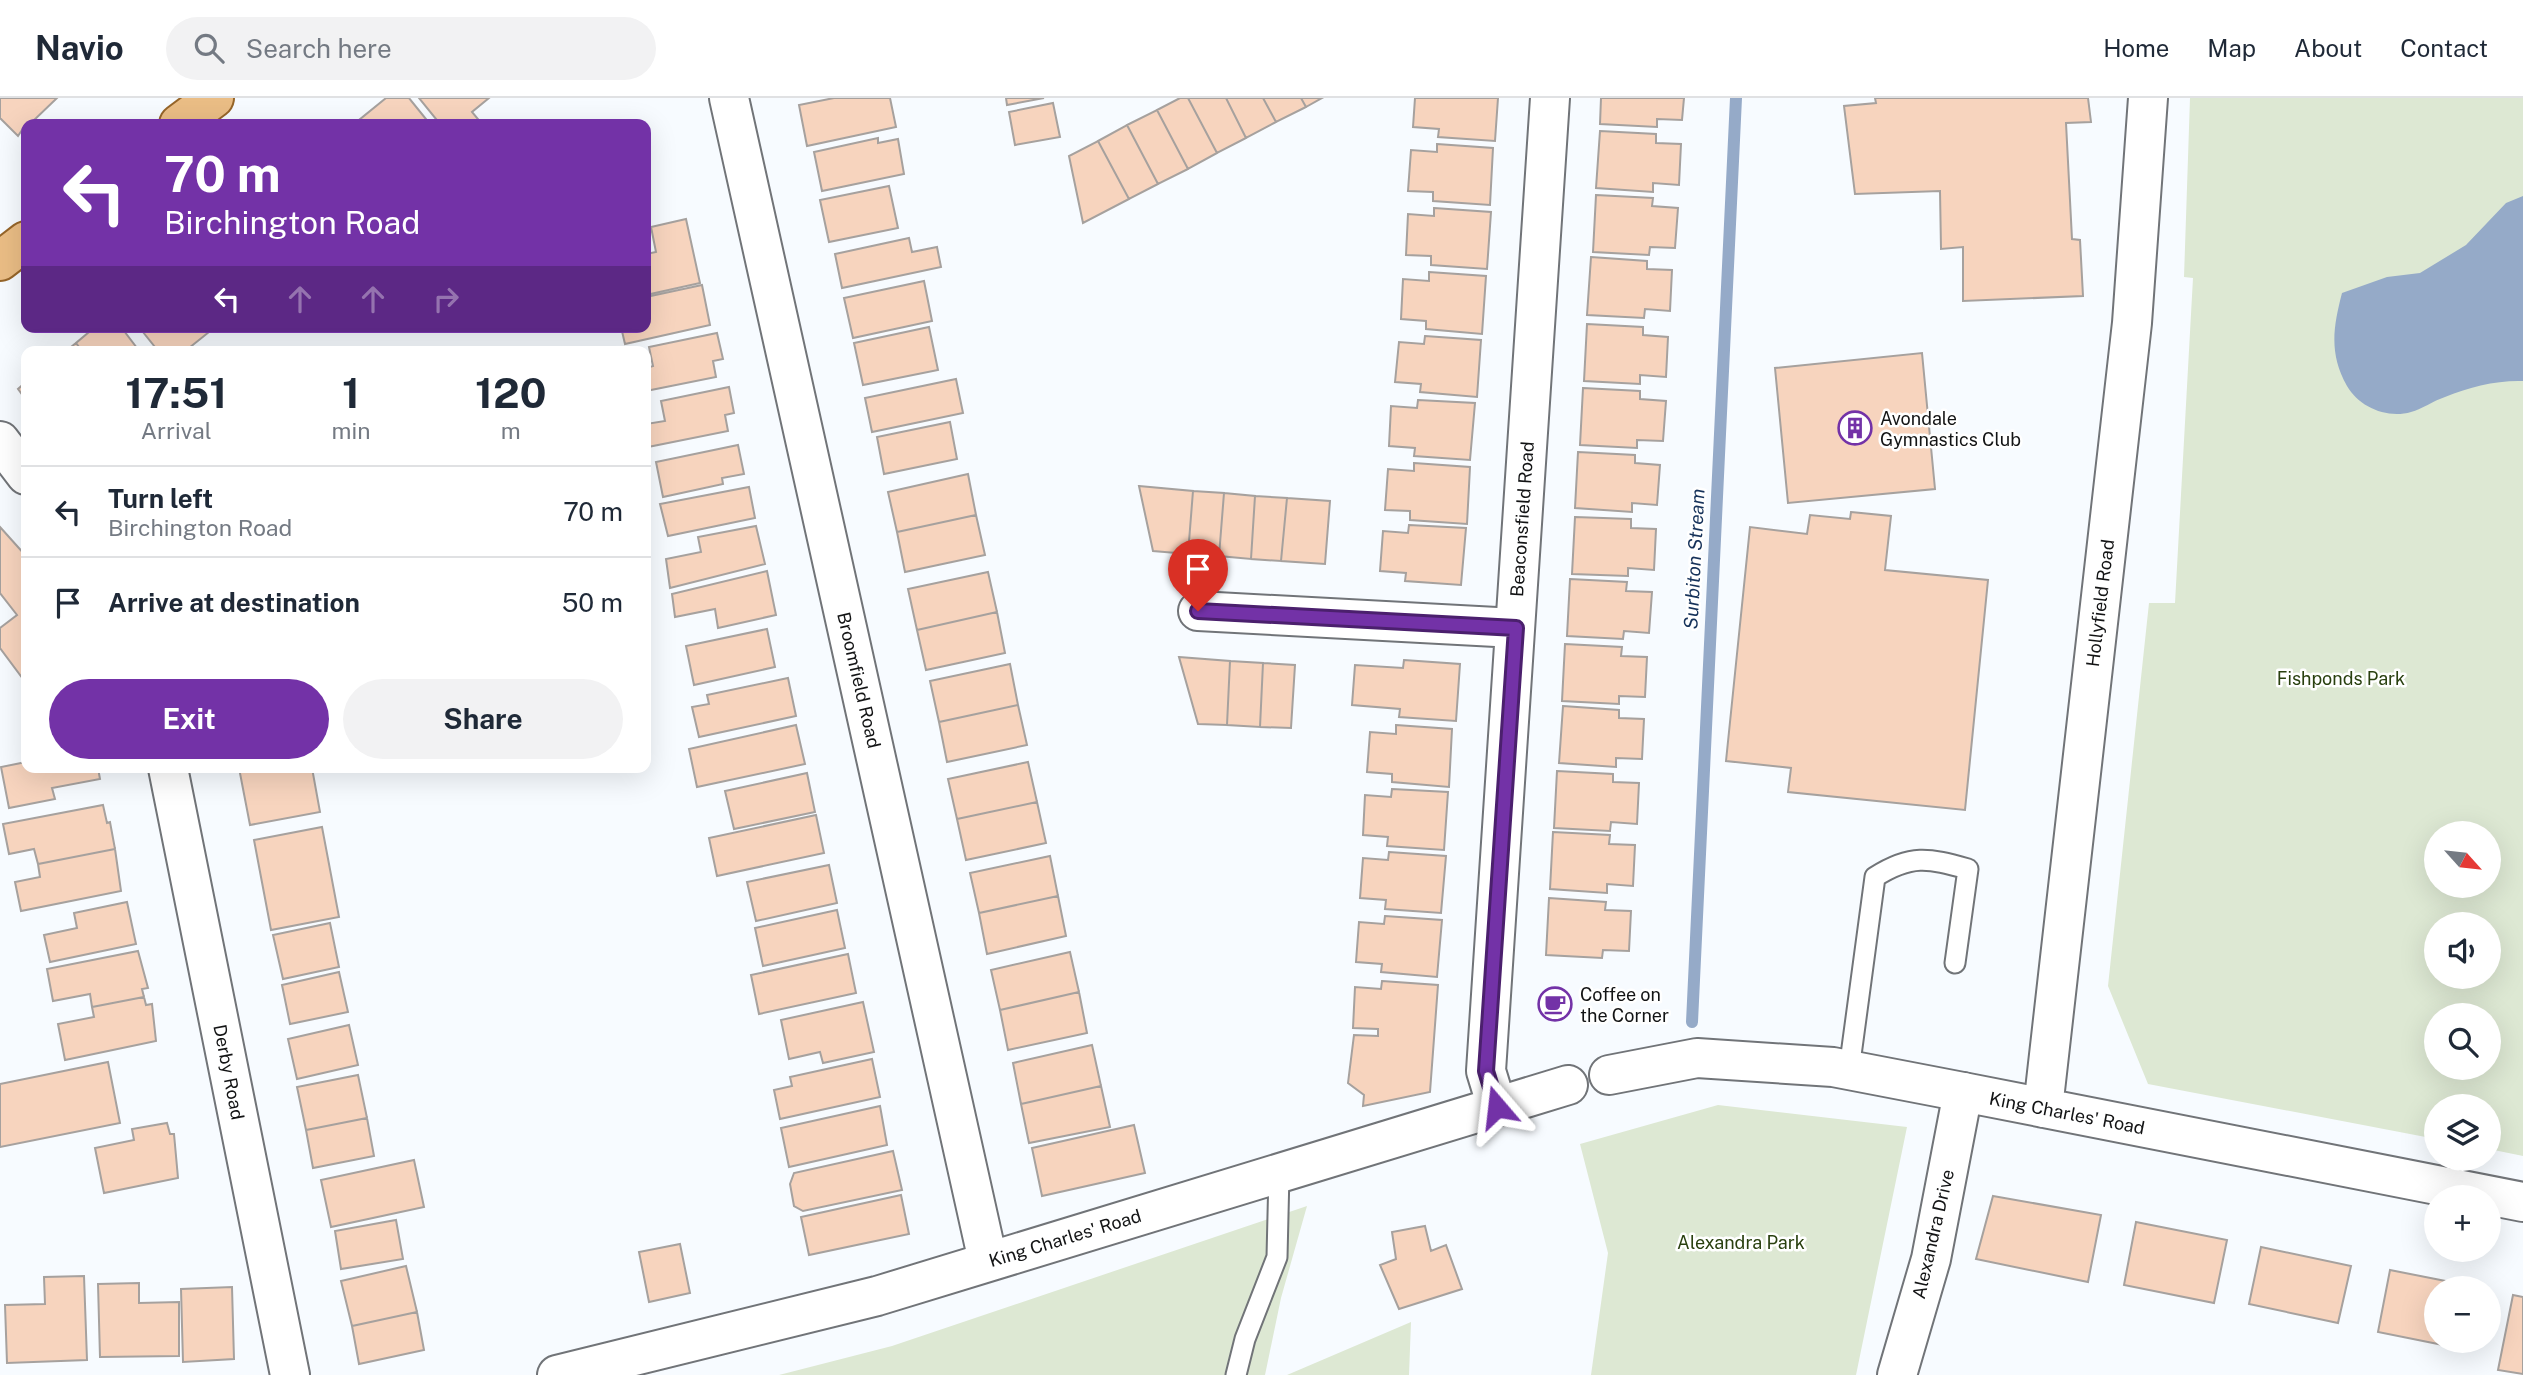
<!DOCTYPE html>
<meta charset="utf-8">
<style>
body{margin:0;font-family:"Public Sans",sans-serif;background:#f2f2f3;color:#1f2937;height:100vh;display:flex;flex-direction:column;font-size:26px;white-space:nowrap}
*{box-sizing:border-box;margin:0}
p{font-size:23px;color:#747a83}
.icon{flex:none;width:38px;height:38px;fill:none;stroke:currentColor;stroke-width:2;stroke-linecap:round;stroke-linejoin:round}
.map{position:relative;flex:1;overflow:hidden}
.drawer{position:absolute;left:21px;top:248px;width:630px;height:427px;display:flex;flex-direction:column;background:#fff;border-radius:14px;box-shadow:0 7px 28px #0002}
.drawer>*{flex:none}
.guide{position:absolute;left:21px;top:21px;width:630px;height:214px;border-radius:14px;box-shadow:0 7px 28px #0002;background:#7332a7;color:#fff;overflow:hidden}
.needle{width:46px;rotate:117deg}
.tools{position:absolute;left:2424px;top:723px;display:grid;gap:14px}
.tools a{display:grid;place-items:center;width:77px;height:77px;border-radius:50%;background:#fff;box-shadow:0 7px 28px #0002;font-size:35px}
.pin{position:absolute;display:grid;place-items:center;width:60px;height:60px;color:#fff;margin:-72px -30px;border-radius:50% 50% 50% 0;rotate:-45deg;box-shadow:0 0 7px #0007}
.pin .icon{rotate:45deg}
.me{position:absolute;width:77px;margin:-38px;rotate:343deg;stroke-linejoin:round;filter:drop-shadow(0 0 5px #0008)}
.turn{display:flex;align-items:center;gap:24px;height:147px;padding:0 28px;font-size:32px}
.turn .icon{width:91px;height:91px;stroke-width:2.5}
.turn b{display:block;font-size:49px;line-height:60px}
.lanes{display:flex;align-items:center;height:66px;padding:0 28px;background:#0003;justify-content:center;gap:35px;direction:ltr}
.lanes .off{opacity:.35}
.eta{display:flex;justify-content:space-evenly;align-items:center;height:119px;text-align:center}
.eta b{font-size:42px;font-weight:700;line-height:49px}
.button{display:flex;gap:14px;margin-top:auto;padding:14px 28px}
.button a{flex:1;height:80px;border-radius:42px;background:#7332a7;color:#fff;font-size:28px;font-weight:700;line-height:80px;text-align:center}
.button a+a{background:#f2f2f3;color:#1f2937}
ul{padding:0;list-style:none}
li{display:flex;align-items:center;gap:21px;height:91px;padding:0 28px;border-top:2px solid #e0e1e3}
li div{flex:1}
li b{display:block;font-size:26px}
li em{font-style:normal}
header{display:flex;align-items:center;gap:42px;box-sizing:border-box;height:98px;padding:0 35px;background:#fff;border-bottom:2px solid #e0e1e3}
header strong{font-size:33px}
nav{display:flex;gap:38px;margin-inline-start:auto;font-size:24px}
.search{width:490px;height:63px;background:#f2f2f3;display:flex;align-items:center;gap:18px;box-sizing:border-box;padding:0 24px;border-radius:38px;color:#747a83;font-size:26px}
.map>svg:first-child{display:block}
.green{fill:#dde8d3;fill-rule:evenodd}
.water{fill:#95aac8}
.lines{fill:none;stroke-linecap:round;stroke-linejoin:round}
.stream{stroke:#95aac8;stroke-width:12}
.building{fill:#f7d4be;stroke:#a6a19e;stroke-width:2}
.service-casing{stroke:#717478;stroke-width:23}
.minor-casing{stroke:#717478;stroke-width:42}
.tertiary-casing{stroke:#717478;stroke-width:42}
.primary-casing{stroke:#966529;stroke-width:42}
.service{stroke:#fff;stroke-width:19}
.minor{stroke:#fff;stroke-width:38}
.tertiary{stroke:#fff;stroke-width:38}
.primary{stroke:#eabd85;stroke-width:38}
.route-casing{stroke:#4b206d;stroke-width:18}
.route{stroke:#7332a7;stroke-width:12}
.labels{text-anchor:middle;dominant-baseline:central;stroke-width:5;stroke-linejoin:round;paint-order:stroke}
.poi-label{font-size:18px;fill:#131415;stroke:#fff;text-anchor:start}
.street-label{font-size:18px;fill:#131415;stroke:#fff}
.park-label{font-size:18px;fill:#29400f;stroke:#fff}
.water-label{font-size:19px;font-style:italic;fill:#16325a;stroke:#fff}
</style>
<header>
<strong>Navio</strong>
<div class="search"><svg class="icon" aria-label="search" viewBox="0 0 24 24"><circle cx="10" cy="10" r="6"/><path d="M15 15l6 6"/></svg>Search here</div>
<nav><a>Home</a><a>Map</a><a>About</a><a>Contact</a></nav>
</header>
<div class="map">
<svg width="2523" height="1277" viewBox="0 0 2523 1277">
<rect width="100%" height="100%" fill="#f7fbff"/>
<path class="green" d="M2190,0h333v1058l-34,-7 -1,-43h-52v33l-288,-55 -40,-98 41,-383h26l18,-325 -9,-1zM2436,735h52v53h-52zM2436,826h52v52h-52zM2436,917h52v53h-52z
M1718,1007l189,22 -51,248h-265l17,-122 -28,-109z
M1307,1108l-26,92 -16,77h-486l113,-29z
M1411,1224l-2,53h-122z"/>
<path class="water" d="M2523,98v185c-25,-1 -55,6 -78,16 -12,4 -23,12 -34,15 -24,7 -52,-5 -64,-26 -18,-32 -14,-58 -5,-93l45,-16 33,-4 46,-28 40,-42z"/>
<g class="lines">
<path class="stream" d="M1692,924l44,-924"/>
</g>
<path class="building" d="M0,0h57l-27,26h-4l-8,12 -18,-18z
M386,0h23l21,26h-68l-3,-4z
M419,0h70l-17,14 10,12h-42z
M834,0h56l6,29 -89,19 -8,-41z
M1006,0h38l-37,7z
M1180,0h8l29,55 -29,16 -31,-59z
M1188,0h38l20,40 -29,15z
M1226,0h37l13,24 -30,16z
M1263,0h38l5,9 -30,15z
M1301,0h21l-16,9z
M1415,0h83l-3,43 -57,-4 1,-8 -26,-2z
M1601,0h83l-2,22 -25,-1v8l-57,-3z
M1875,0h213l3,24 -25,1 6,116 8,1 3,56 -120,5v-54l-22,2 -1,-58 -85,3 -11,-88 32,-3z
M1053,5l7,34 -45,8 -6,-33z
M1157,12l31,59 -30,15 -31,-59z
M1127,27l31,59 -29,15 -31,-58z
M1600,33l56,3v9l25,1 -2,41 -26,-2v9l-57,-4z
M878,40v5l20,-4 6,35 -82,17 -8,-39z
M1098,43l31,58 -46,24 -14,-67z
M1437,46l56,4 -3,57 -57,-4v-9l-25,-1 3,-41 26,2z
M889,88l9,42 -69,14 -9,-42z
M1596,97l57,3 -1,8 26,2 -3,40 -25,-1 -1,8 -56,-3z
M1434,110l57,4 -4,57 -56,-4v-9l-25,-1 2,-41 26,2z
M686,121l14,64 -54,12v-41l10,-2 -5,-25z
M909,140l3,14 25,-5 4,20 -99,21 -7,-34z
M1591,159l56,4v8l25,1 -2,41 -25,-2 -1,9 -57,-3z
M1429,174l57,4 -4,58 -56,-5v-8l-25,-2 2,-40 26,2z
M924,183l8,40 -79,17 -9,-40z
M702,187l8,40 -85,19 -4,-17h25v-30z
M1587,226l56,3v8l25,2 -2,40 -26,-2v9l-56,-3z
M95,229h26l19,25h-57l-7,-9z
M139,229h74l1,1 -30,24h-25z
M929,229l9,43 -75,15 -9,-42z
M717,235l6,26 -10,2 3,16 -70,14v-23l7,-2 -4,-19z
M1425,238l56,4 -4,57 -57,-5 1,-8 -26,-2 4,-40 25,2z
M76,245l7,9h-18z
M1922,255l13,136 -147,14 -13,-135z
M956,281l7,34 -91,19 -7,-34z
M26,284v18l-8,-11z
M729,289l5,26 -9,2 3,16 -80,16 -2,-23 19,-3 -4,-20z
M1583,290l57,3v8l26,2 -3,40 -26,-1v8l-57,-3z
M1418,302l57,3 -5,57 -56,-4 1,-8 -26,-2 2,-40 26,2z
M950,324l7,37 -73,15 -7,-37z
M738,347l6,29 -22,4 1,6 -60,13 -7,-35z
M1578,354l57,3v8l25,2 -3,40 -25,-2v9l-57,-4z
M1414,365l56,4 -3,57 -57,-4v-9l-25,-1 3,-41 26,2z
M968,376l8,41 -79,17 -9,-40z
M1139,388l54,5 -5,63 -35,-3z
M749,389l6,31 -87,18 -8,-32z
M1193,393l31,2 -5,63 -31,-2z
M1224,395l31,3 -4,63 -32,-3z
M1255,398l32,2 -6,63 -30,-2z
M1287,400l43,3 -5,63 -44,-3z
M1851,414l40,4 -6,54 103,10 -23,230 -177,-18 3,-24 -65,-7 24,-234 57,7 3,-19 40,4z
M976,417l9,40 -80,17 -8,-40z
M1575,419l56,2v9l25,1 -2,41 -26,-2v8l-56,-2z
M1409,427l57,3 -5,57 -56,-4 1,-8 -26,-2 3,-40 25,2z
M756,428l9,38 -95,24 -4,-29 35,-7 -3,-15z
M0,429l26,29v127l-26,-35v-20l17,-13 -17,-22z
M767,473l9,44 -58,13 -3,-19 -40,8 -3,-23z
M988,474l9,40 -80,18 -9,-41z
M1570,481l57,3 -1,9 26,1 -3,41 -25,-2 -1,8 -56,-3z
M997,514l8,41 -79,17 -9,-40z
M767,531l8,38 -81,18 -8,-39z
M1565,546l57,3 -1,9 26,1 -2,40 -26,-1v8l-57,-3z
M1179,559l51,4 -3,64 -29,-1z
M1404,562l56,4 -4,57 -57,-4 1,-8 -48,-4 3,-40 48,3z
M1230,563l33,2 -3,64 -33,-2z
M1263,565l32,2 -4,63 -31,-1z
M1010,566l8,41 -79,17 -9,-41z
M788,580l8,38 -97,21 -7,-30 17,-3 -2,-9z
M1018,607l9,40 -80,17 -8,-40z
M1563,608l56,4v8l25,1 -2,40 -26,-1v9l-57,-4z
M796,627l9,39 -108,23 -8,-38z
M1396,627l56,4 -3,58 -57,-5v-8l-25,-2 3,-40 26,2z
M26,664v6h72l2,11 -48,9 3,11 -46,9 -8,-41z
M1028,664l9,40 -80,17 -9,-40z
M239,670h73l8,44 -70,13z
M1557,673l56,3v8l26,1 -2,41 -26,-2 -1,9 -56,-3z
M807,675l8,39 -81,17 -9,-38z
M1392,691l56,3 -4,58 -57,-4 1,-9 -25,-2 2,-40 26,2z
M1037,704l9,41 -80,17 -9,-41z
M103,707l4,18 3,-1 5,27 -77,15 -4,-15 -25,5 -6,-30z
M816,717l8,38 -107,23 -8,-38z
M322,729l17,90 -68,13 -17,-90z
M1553,734l57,3 -1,9 26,1 -2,41 -26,-2v9l-57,-4z
M115,751l6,42 -100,20 -6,-29 25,-5 -2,-13z
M1389,754l57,4 -5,57 -56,-4 1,-9 -26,-2 3,-40 25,2z
M1050,758l8,40 -79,17 -9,-40z
M829,767l8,38 -81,18 -9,-39z
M1058,798l8,40 -79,18 -8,-41z
M1549,800l57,4 -1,8 26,1 -2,40 -26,-1 -1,8 -56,-3z
M127,804l9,42 -86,18 -6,-27 33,-7 -3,-15z
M837,812l8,38 -82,18 -8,-38z
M1385,818l57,4 -5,57 -56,-5 1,-8 -26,-2 3,-40 25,2z
M330,825l9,44 -56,12 -10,-44z
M138,853l10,37 -6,1 2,8 -52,10 -2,-13 -37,7 -6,-32z
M1070,854l9,40 -79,18 -9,-40z
M848,856l8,39 -97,21 -8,-39z
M339,874l9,40 -58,12 -8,-39z
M1382,883l56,4 -8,107 -67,14 1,-11 -16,-12 6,-48 24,1v-7l-25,-1 2,-41 26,2z
M1079,894l8,41 -79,17 -8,-40z
M144,899l2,8 6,-1 4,37 -91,19 -7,-36 36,-7 -2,-10z
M863,904l11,50 -51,11 -3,-11 -31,7 -8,-39z
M349,927l9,40 -61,14 -9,-40z
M1092,947l9,41 -80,18 -8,-41z
M872,961l8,38 -100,22 -6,-29 18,-4 -2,-9z
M108,964l12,61 -120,24v-63z
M358,977l9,43 -61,12 -9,-43z
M1101,988l9,41 -81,16 -8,-39z
M880,1008l7,39 -98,22 -8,-39z
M367,1020l7,38 -61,12 -7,-38z
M167,1025l3,11h4l4,44 -74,15 -9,-45 39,-8 -2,-11z
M1134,1027l11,48 -103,23 -10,-48z
M893,1053l9,39 -99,21 -9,-5 -4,-22 4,-11z
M414,1062l10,47 -93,20 -10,-47z
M901,1097l8,39 -100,21 -8,-38z
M1993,1098l108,19 -13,67 -112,-23z
M396,1122l7,39 -62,10 -6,-38z
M2136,1124l91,18 -13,63 -90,-18z
M1425,1128l6,25 15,-6 16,44 -63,20 -19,-44 16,-6 -4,-27z
M680,1146l10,49 -41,9 -10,-50z
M2261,1149l90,19 -13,57 -89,-19z
M406,1168l11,46 -65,14 -11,-45z
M2390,1172l86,17 -40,1v52h29l-2,9 -85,-17z
M84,1178l3,84 -80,3 -2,-58 40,-1 -1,-27z
M139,1185v20l40,-1v54l-79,1 -2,-73z
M232,1189l2,72 -51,3 -2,-73z
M2513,1197l10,2v77l-25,-4z
M417,1214l7,38 -65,14 -7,-38z"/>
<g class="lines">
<defs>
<path id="service" d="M1849,972l26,-193c36,-23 53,-19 93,-8l-13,94
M1236,1277l9,-36 32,-82 2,-84"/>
<path id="minor" d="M729,0l259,1163
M0,343l26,34
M1198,513l317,17
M168,670l122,607
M1609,977l88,-17 136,9 130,25
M1497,1009l-11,-36 64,-973
M557,1277l320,-79 691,-211"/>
<path id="tertiary" d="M2043,1010l89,-785 16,-225
M1897,1277l34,-116 32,-167 560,110"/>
<path id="primary" d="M179,26l35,-26
M0,163l26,-20"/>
</defs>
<use href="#service" class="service-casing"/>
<use href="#minor" class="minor-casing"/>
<use href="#tertiary" class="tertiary-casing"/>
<use href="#primary" class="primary-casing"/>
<use href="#service" class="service"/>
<use href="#minor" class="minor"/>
<use href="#tertiary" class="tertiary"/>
<use href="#primary" class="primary"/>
</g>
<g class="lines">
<defs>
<path id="route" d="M1198,513l318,17 -30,443 11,36"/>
</defs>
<use href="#route" class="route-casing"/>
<use href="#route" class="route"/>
</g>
<defs>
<symbol id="building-ring" viewBox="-11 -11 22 22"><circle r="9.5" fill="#fff" stroke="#7332a7" stroke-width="1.5"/><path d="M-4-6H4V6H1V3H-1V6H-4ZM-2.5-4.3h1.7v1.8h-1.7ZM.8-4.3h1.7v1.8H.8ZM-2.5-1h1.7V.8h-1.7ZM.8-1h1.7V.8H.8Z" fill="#7332a7"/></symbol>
<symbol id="cafe-ring" viewBox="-11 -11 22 22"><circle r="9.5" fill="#fff" stroke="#7332a7" stroke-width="1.5"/><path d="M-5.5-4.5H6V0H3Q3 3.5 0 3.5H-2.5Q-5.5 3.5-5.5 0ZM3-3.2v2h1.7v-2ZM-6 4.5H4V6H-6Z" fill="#7332a7"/></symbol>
</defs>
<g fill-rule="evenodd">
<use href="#building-ring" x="1836" y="311" width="38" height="38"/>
<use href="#cafe-ring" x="1536" y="887" width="38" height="38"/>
</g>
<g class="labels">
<g class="poi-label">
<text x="1880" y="320">Avondale<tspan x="1880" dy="21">Gymnastics Club</tspan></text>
<text x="1580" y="896">Coffee on<tspan x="1580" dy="21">the Corner</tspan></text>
</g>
<g class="street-label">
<text transform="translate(1522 421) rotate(-86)">Beaconsfield Road</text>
<text transform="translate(2100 505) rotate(-83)">Hollyfield Road</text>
<text transform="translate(859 582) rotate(77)">Broomfield Road</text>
<text transform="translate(229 974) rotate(79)">Derby Road</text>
<text transform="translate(2067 1015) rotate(11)">King Charles' Road</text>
<text transform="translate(1933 1136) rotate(-77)">Alexandra Drive</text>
<text transform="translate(1065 1140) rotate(-17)">King Charles' Road</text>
</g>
<g class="park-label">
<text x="2341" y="580">Fishponds Park</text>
<text x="1741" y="1144">Alexandra Park</text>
</g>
<g class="water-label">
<text transform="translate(1694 461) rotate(-87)">Surbiton Stream</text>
</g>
</g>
</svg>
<div class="tools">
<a><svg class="needle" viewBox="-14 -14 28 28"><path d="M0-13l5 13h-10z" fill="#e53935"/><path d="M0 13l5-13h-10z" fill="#747a83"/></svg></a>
<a><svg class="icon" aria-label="sound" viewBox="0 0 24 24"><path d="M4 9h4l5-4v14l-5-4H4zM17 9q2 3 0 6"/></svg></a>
<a><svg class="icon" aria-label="search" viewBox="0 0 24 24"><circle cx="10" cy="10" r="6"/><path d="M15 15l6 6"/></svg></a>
<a><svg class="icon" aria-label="layers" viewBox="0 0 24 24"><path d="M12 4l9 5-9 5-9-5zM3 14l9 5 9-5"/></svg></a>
<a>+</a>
<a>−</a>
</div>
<div class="pin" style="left:1198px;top:513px;background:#d93025"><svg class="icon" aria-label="arrive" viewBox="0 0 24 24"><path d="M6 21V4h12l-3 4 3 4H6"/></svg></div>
<svg class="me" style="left:1497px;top:1009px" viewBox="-20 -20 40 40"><path d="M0-17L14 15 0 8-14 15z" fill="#7332a7" stroke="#fff" stroke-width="4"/></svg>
<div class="guide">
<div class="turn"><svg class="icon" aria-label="left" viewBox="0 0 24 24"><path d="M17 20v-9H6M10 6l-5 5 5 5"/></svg><div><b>70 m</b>Birchington Road</div></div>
<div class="lanes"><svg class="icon" aria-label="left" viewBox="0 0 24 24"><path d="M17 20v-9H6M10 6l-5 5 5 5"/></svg><svg class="icon off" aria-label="ahead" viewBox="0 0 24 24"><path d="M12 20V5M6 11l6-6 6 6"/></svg><svg class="icon off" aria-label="ahead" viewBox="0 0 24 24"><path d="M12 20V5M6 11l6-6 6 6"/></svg><svg class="icon off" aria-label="right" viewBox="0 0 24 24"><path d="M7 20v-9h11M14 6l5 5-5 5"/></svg></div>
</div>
<section class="drawer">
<div class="eta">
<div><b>17:51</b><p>Arrival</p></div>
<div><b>1</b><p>min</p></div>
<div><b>120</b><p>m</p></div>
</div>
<ul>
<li><svg class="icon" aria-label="left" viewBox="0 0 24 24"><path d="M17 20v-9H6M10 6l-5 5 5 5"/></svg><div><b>Turn left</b><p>Birchington Road</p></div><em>70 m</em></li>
<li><svg class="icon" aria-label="arrive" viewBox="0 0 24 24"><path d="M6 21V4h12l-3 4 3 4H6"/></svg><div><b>Arrive at destination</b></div><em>50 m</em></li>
</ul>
<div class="button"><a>Exit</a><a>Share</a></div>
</section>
</div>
